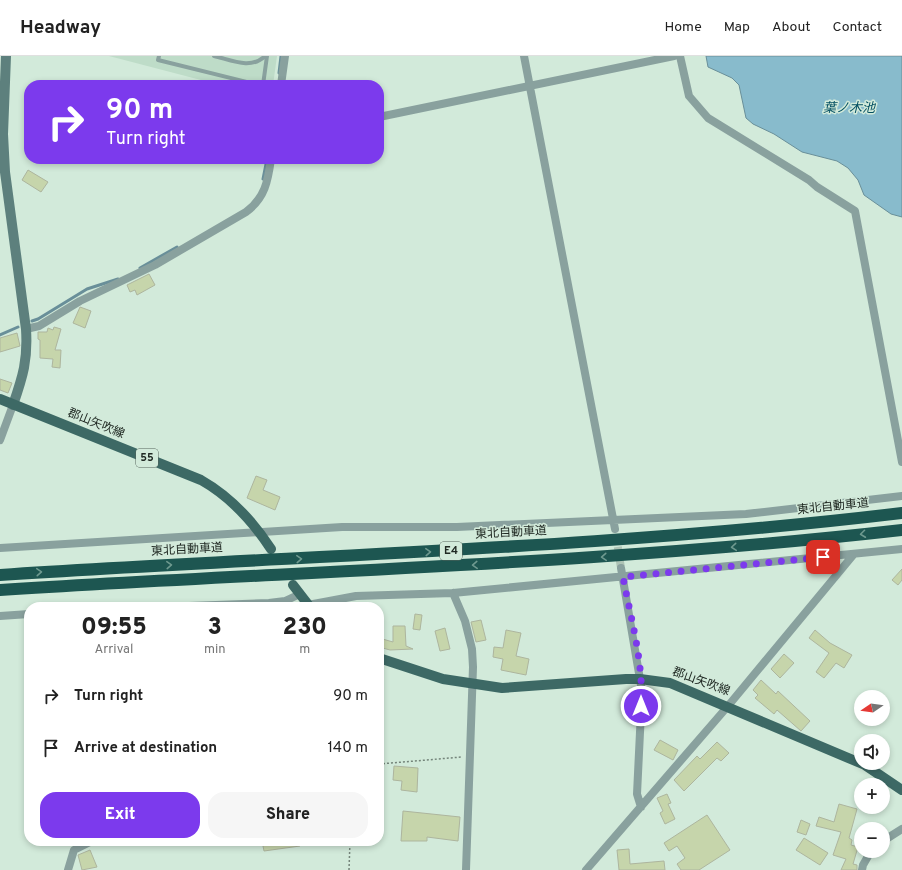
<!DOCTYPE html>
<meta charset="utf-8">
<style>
body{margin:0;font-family:Overpass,"Noto Sans JP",sans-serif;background:#f6f6f6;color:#222;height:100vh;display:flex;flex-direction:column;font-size:15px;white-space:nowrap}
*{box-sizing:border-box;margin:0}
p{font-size:13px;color:#767676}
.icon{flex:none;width:22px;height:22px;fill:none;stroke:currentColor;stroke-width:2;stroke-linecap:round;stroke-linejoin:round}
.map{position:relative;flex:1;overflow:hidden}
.drawer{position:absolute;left:24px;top:546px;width:360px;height:244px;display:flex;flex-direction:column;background:#fff;border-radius:16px;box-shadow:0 2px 6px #0003}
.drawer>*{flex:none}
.top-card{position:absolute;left:24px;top:24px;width:360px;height:84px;border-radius:16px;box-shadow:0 2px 6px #0003;background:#7c3aed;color:#fff;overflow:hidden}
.needle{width:26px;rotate:257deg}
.fabs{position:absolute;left:854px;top:634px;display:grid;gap:8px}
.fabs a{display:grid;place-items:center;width:36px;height:36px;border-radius:50%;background:#fff;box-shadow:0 2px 6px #0003;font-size:20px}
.pin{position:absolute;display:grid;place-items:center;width:34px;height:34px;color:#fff;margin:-17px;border-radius:8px;box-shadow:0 2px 6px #0006}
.me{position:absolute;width:44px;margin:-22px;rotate:0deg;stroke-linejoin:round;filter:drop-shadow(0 0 3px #0008)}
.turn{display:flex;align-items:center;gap:14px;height:84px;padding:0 16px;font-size:18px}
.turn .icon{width:52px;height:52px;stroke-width:2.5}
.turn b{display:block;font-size:28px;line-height:34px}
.eta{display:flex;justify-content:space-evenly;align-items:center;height:68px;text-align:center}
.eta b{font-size:24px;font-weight:800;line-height:28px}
.button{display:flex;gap:8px;margin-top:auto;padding:8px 16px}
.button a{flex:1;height:46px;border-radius:16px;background:#7c3aed;color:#fff;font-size:16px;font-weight:800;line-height:46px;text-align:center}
.button a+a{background:#f6f6f6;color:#222}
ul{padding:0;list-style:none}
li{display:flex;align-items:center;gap:12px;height:52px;padding:0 16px}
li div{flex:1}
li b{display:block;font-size:15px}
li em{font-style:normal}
header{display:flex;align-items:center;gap:24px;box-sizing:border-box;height:56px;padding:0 20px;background:#fff;border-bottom:1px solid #e0e0e0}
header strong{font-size:19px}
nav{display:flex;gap:22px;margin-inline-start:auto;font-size:14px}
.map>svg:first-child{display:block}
.built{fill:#bedcc8}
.water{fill:#8bc;stroke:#698f99}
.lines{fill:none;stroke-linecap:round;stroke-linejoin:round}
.stream{stroke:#698f99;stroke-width:3}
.building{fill:#c6d5ab;stroke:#adb59e}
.street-tunnel{stroke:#aec3b5;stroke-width:8;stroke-dasharray:8 4;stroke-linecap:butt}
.path{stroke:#74847a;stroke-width:1.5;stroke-dasharray:2 2;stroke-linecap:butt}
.lane{stroke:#89a19e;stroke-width:4}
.street{stroke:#89a19e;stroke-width:8}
.secondary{stroke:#5d807d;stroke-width:10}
.primary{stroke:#3d6965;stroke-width:10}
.highway{stroke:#1d5651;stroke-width:12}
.oneway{stroke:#6e998f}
.route{stroke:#7c3aed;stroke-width:7;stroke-dasharray:0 12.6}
.labels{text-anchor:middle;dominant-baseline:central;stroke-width:3;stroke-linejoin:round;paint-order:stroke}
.shield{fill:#d2eada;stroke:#55635a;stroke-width:1}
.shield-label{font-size:11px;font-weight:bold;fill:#202923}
.street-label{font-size:12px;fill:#202923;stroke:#d2eada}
.water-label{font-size:13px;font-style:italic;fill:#034f61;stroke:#d2eada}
</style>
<header>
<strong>Headway</strong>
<nav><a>Home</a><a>Map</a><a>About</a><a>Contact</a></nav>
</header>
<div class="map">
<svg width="902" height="814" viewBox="0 0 902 814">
<rect width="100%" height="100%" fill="#d2eada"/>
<path class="built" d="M109,0h168l-4,29h-53z"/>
<path class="water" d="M706,0h196v161l-11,-3 -27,-19 -6,-15 -10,-12 -11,-7 -35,-9 -28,-18 -21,-10 -7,-6 -7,-33 -7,-7 -24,-11z"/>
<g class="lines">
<path class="stream" d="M279,17l2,-17
M263,123l4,-20
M140,212l37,-21
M32,265l6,-2 49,-30 31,-10
M0,279l18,-8"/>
</g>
<path class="building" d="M28,114l20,12 -7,10 -19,-12z
M149,218l6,11 -18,10 -2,-5 -5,2 -3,-7z
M80,251l11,4 -6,17 -12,-5z
M54,271l7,2 -6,21h6l-1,18 -8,-1 1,-8 -13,-1v-18l-2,-1v-7h9l1,-4 5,2z
M17,277l3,13 -20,6v-14z
M0,323l12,4 -4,10 -8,-3z
M256,420l11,4 -4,10 17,7 -5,13 -28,-12z
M902,513v11l-4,5 -6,-5z
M415,558l7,1 -2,15 -7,-1z
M481,564l5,20 -10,2 -5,-20z
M393,570h12l1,20 7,3 -23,1 -11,-3v-9l14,4z
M445,572l5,21 -10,2 -5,-20z
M506,574l15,3 -5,23 13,3 -3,16 -25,-5 2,-11 -10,-2 1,-10 9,1z
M815,574l15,13 22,12 -8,13 -8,-5 -12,15 -8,-6 13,-19 -20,-15z
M784,598l10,9 -14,15 -9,-9z
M761,624l15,14 2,-3 32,30 -9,10 -24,-21 -3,4 -19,-16 3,-3 -5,-5z
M660,684l18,10 -5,10 -19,-10z
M717,686l12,11 -8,8 -4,-3 -33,33 -10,-11 23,-24 3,3z
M394,710l24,2 -1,24 -16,-2 1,-9 -9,-1z
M667,738l4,9 -3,1 7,15 -10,5 -5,-11 3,-2 -6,-13z
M839,748l18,5 -8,29 3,2 -1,5 7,2 -5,17 4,1v5h-16l5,-11 -13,-4 8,-23 -25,-6 3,-9 15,5z
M403,755l57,6 -2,24 -31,-4v4h-26z
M707,759l23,35 -31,20h-18l-4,-6 8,-6 -8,-12 -8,5 -5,-8z
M801,764l9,4 -4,11 -9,-3z
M804,782l24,15 -8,12 -24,-15z
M262,785h37l1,5 -36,5z
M629,793l1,15 34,-3 1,9h-46l-2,-20z
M90,794l7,17 -15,3 -4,-15z"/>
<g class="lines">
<path class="street-tunnel" d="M616,479l5,33"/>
<path class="path" d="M379,708l83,-7
M349,814l1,-29"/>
<path class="lane" d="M159,0l-1,4 101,25
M214,0c17,4 37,14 51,0
M263,29l4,-29"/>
<path class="street" d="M524,0l91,473
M680,0l9,40 19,22 101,62 8,7 38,24 47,251
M281,29l4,-29
M379,61l295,-61
M26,273l13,-3 41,-25 75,-36 91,-53c19,-14 22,-31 25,-53
M0,384l13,-35
M0,492l342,-21h115l289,-13 156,-18
M621,512l21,123 -5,103 4,13
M453,537l12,28 7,28 1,18 -7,203
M308,549l48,-9 97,-3 449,-44
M162,551l107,-4 16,-2 15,-7
M0,560l29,-2
M883,785l19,-12
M68,814l6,-20 18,-9
M586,814l142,-164 126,-152
M862,814l1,-5 8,-14"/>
<path class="secondary" d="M6,0l-3,78 2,38 21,157c2,31 -3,47 -13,76"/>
<path class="primary" d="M0,343l201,81c30,17 51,40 70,69
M293,529l17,22
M379,602l64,21 59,9 124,-9h14l30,4 195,82 37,25"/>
<path class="highway" d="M0,519c301,-20 602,-26 902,-62
M0,534c301,-19 602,-26 902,-60"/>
</g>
<defs><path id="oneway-chevron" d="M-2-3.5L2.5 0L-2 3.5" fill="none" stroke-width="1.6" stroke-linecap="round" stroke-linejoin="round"/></defs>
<g class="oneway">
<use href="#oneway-chevron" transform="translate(863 478) rotate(173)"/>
<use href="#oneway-chevron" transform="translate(734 491) rotate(175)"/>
<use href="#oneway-chevron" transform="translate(428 496) rotate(-3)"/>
<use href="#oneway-chevron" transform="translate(604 501) rotate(176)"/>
<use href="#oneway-chevron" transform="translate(299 503) rotate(-3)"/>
<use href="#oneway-chevron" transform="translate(169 509) rotate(-3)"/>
<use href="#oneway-chevron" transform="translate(475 509) rotate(177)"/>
<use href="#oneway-chevron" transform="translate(39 516) rotate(-4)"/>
</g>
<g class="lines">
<path class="route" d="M641,650c3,-42 -10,-87 -18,-129l200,-20"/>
</g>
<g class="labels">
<g class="shield">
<rect x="136" y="393" width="22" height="18" rx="3"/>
<rect x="440" y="486" width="22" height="18" rx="3"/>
</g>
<g class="shield-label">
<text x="147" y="402">55</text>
<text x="451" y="495">E4</text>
</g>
<g class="street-label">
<text transform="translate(96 368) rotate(22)">郡山矢吹線</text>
<text transform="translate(833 451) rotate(-6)">東北自動車道</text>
<text transform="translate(511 477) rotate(-3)">東北自動車道</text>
<text transform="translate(187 494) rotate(-3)">東北自動車道</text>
<text transform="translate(701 626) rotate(20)">郡山矢吹線</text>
</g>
<g class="water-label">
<text x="849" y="53">葉ノ木池</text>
</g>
</g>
</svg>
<div class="fabs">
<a><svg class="needle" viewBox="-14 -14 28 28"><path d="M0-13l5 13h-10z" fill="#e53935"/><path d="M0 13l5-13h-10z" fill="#767676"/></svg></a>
<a><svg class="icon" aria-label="sound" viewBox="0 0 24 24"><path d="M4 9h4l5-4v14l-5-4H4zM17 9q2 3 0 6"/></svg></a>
<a>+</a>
<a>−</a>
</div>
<div class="pin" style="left:823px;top:501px;background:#d93025"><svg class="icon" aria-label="arrive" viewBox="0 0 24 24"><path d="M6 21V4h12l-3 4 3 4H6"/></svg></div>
<svg class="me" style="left:641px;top:650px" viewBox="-20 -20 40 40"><circle r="17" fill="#7c3aed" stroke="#fff" stroke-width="3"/><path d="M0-11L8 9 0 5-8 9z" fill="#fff"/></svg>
<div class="top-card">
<div class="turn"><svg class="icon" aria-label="right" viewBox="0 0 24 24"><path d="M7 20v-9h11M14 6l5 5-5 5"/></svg><div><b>90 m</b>Turn right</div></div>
</div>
<section class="drawer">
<div class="eta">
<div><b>09:55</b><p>Arrival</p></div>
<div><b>3</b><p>min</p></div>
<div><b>230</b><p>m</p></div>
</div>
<ul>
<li><svg class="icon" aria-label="right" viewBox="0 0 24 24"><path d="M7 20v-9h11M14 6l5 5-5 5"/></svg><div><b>Turn right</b></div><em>90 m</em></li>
<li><svg class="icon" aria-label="arrive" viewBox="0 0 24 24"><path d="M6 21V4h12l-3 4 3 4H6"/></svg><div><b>Arrive at destination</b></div><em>140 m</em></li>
</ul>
<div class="button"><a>Exit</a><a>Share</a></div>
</section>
</div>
